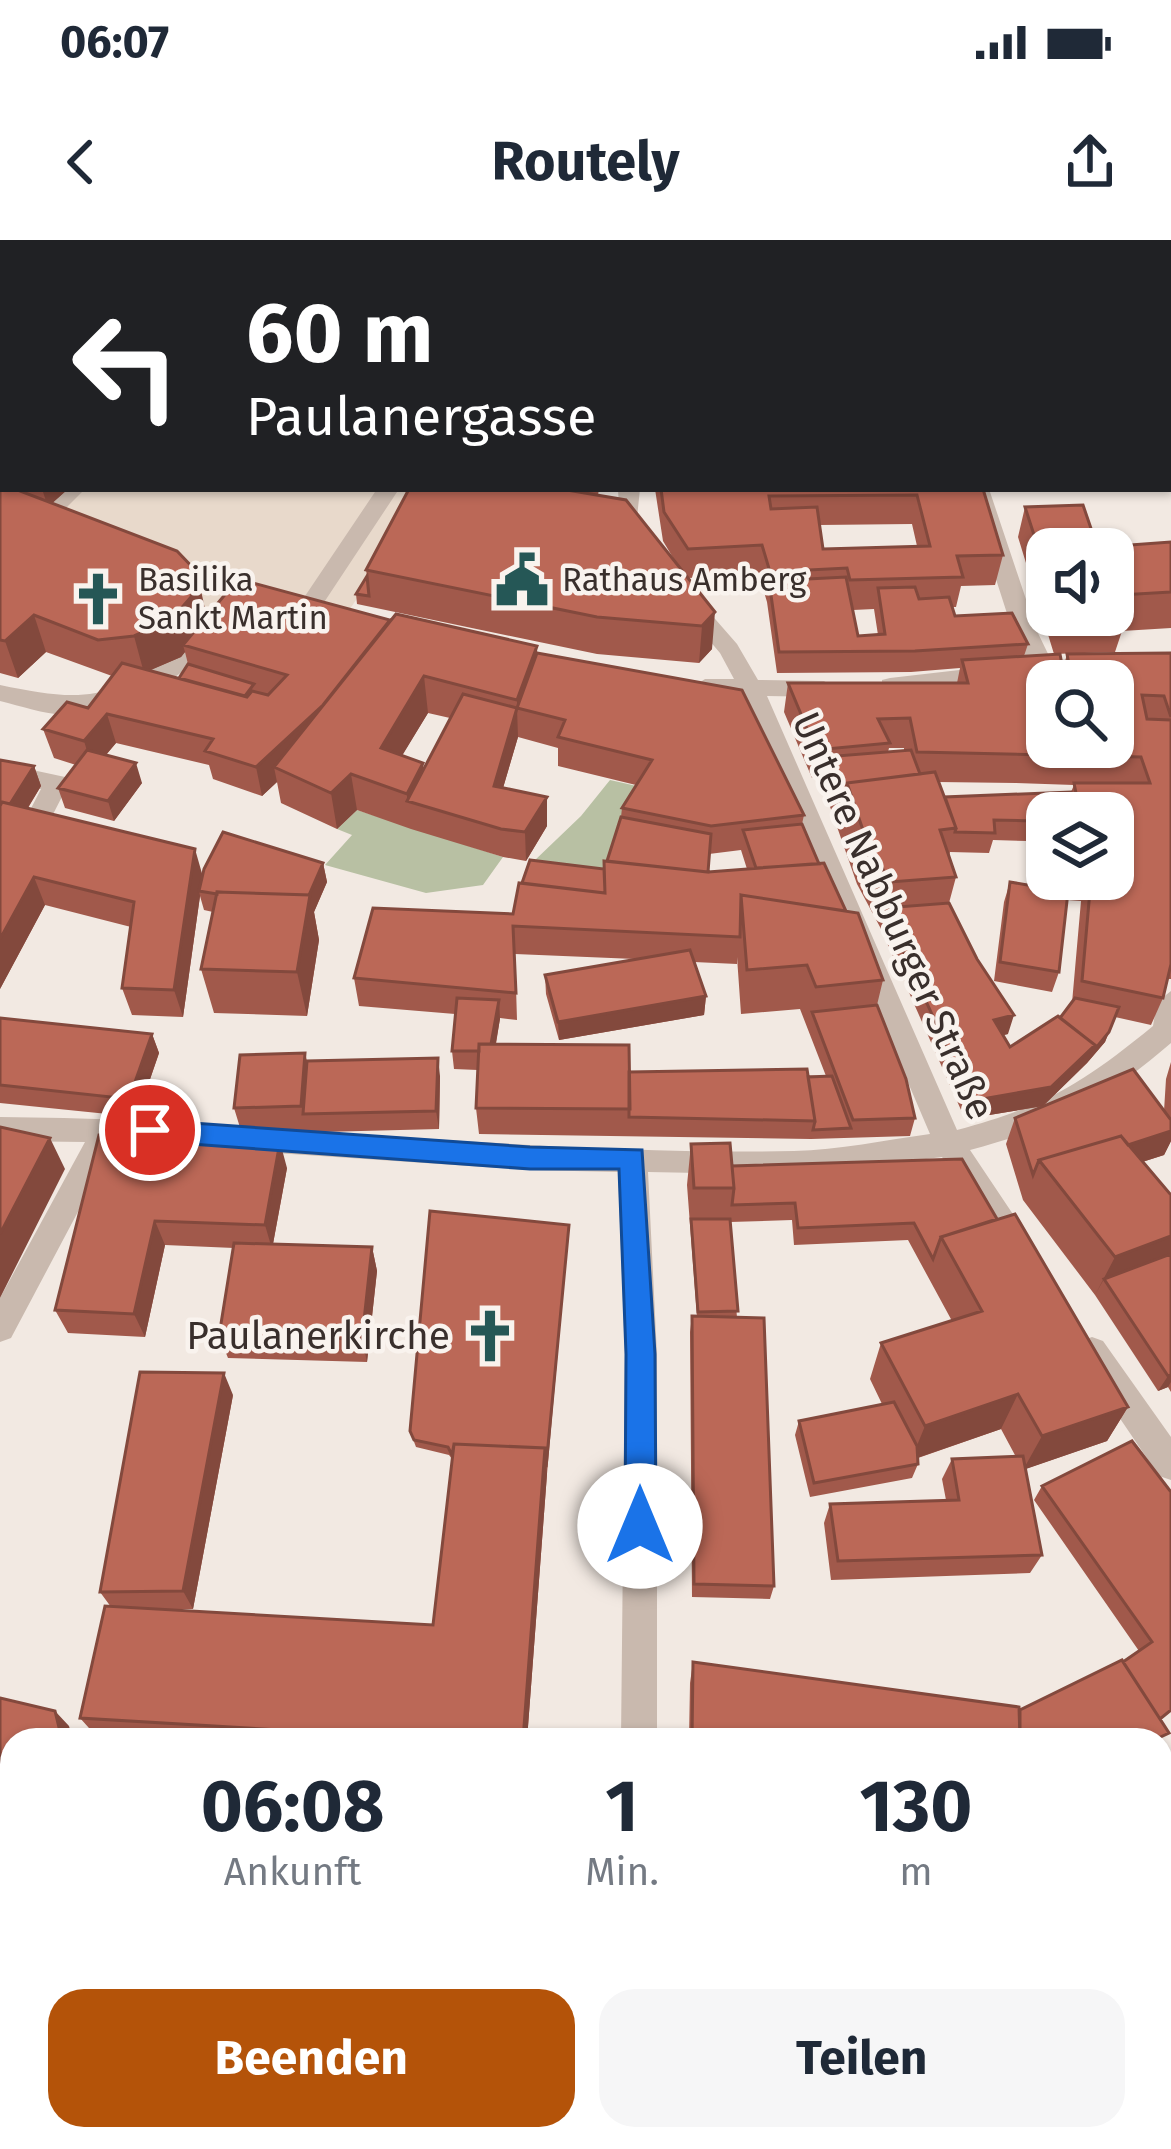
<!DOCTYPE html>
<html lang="de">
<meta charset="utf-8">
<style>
body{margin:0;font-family:"Fira Sans",sans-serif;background:#f6f6f7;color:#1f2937;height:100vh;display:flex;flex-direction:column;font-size:45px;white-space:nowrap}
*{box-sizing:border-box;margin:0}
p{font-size:39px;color:#747a83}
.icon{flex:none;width:66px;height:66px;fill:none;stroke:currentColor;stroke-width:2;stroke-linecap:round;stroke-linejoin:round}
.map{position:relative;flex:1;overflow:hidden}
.panel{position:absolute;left:0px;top:1488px;width:1173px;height:423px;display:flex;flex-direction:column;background:#fff;border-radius:36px 36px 0 0;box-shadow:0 3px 9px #0004}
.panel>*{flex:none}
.banner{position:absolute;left:0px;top:0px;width:1173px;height:252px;box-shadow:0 3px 9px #0004;background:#202124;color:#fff;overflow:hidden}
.tools{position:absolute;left:1026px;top:288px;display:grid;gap:24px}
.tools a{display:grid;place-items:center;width:108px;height:108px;border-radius:24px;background:#fff;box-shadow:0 3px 9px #0004;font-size:60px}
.pin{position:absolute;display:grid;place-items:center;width:102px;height:102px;color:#fff;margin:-51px;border:6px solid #fff;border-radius:50%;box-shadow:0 3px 12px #0007}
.me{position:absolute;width:132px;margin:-66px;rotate:0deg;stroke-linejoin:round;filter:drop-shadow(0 0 9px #0008)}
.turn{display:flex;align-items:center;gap:42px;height:252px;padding:0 48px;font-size:54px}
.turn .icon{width:156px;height:156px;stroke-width:2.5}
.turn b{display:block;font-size:84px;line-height:102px}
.eta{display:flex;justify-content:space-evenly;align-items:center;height:204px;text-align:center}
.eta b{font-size:72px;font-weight:700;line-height:84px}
.button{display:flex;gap:24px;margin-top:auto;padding:24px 48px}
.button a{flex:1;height:138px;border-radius:36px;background:#b45309;color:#fff;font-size:48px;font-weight:700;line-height:138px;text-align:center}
.button a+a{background:#f6f6f7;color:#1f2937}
.status{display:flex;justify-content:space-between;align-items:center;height:84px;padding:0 60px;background:#fff;direction:ltr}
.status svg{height:33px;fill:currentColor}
header{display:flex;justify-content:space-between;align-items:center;height:156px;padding:0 48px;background:#fff;font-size:54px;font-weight:700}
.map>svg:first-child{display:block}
.green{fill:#b8c0a3}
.plaza{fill:#e8d9cb}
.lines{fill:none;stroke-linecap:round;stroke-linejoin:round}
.lane{fill:#c9b9ae;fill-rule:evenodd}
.street{fill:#c9b9ae;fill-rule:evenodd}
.wall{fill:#a1594b;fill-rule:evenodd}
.shaded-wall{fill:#83493d}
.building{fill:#bb6857;stroke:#83493d;stroke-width:3;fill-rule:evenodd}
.route{fill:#1a73e8;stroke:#114b97;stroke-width:3}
.labels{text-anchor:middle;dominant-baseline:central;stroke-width:9;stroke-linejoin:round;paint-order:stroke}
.far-poi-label{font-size:33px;fill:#392f2c;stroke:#f9f3ee;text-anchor:start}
.street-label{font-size:39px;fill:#392f2c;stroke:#f9f3ee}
.poi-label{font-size:39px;fill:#392f2c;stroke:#f9f3ee;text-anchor:end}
</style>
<div class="status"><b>06:07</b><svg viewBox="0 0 49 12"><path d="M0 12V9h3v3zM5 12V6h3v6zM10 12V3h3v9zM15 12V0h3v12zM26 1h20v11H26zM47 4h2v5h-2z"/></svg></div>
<header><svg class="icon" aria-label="back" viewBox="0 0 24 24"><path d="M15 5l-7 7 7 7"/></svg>Routely<svg class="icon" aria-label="share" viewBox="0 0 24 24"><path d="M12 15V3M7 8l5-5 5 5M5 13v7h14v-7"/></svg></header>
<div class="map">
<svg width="1171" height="1909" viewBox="0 0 1171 1909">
<rect width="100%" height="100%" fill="#f2e9e2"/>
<path class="green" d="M610,540l40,9 -29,48 -17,52 -71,-27 48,-46z
M357,570l146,47 -20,28 -57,8 -101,-28 27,-30 -15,-6z
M0,1585l12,4v310h1149v-100l10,1v109h-1171z"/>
<path class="plaza" d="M68,249h363l-98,145 -89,-25h-39l-19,-21 -186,-96z"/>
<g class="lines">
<path class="lane" d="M1099,0h14l3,3h-14z
M1170,62h1v8h-1z"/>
<path class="street" d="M1170,38h1v12h-1z
M0,149l3,1v12l-3,-1z
M61,249h24l-27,27 14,9 -11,7 -29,-14z
M377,249h22l-82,124h-16l-4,-5z
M618,249h22l-4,38h-16z
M967,249h22l47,140 15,31 120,-5v16l-128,5 -161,16v-12l8,-2 138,-16 -16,-33z
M162,316l116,39 3,5 -11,7 -37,-8 -79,-31v-10z
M687,354l8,2 42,48 21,36 66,1 12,8 -12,8 -57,-1 190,434c89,-24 125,-46 196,-104l4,-24 14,-11v52c-72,61 -110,82 -201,107l69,103 -4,9 -11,4 -11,-4 -71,-105 -144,18 -150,-3 9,183v385h-36l4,-385 -7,-183 -88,-2 -415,-28 -104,196 -11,4v-44l85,-156 -85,-1v-24c265,2 529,39 794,34 45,-1 91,-11 136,-17l-187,-438 -38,-1 -12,-8 12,-8h29l-14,-26 -44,-52z
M214,380l12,8c-34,47 -102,88 -161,87 -22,-1 -44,-9 -65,-14v-16c73,15 107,19 170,-29 15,-11 27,-30 44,-36z
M0,523l65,14 4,6 -21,41 -9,3 -13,-9 15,-29 -41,-8z
M1092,1097l11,4 68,96v43l-12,-4 -78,-115 -5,-10 5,-10z
M1161,1659h10v38h-10z"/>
</g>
<path class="wall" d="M0,0h99l-2,3h-94v143h-3z
M156,0h483v3h-487z
M3,157v92h65l-16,14 153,106 -3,13 188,-2 147,26v7l267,162 -2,9 17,40 64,116 -6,25 38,113 -5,18 -99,3 -332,-5 -3,-26 2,-38 -24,-1 -2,-18 3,-37 -96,-8 -5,-28 159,-64 91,-45 17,-52 1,-9 14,-23 -78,-19v-18l-40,-11 -15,51 44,38 -21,35 -23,-4 -92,-28 -54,-19 -20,19 -56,-26 -4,-21 -15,14 -49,-17 -4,-14 -93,-22 -10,12 36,28 -28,38 -49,-13 -7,-20 18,-23 -22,-7 -11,-29 45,-21 24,-32 -66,-24 -28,26 -18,-5v-274zM185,412l3,12 -9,14 -29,-8 31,-13zM428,473l22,5 -26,51 -22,-14zM741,610l6,19 -39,3 1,-18zM515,714l120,5 -90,16 1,19 13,46 145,-25 2,-19 -12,-34 43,2v-7l4,57 59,-5 26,67 -197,-4 -133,-28 4,-26 17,2z
M409,249h190l-1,6 80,71 -15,-25 -8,-52h328l20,66 -8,30 -34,1 -5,21h-4l3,9 73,28 -4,12 39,13 4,-15 104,-1v326h-4l-4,19 -12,27 -36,-8 -10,25 -18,21 -44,43 -78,13 -85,-192 -23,-43 -37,-106h-8l-28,-66 4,-29h169l3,-15 -49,4 -134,1 -10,-71 -8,-27 -71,3 24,71 -13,14 -102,-9 -240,-50 -1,-10 11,-18 -1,-6zM912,284l5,22 -94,3 -4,-24zM874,369l4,26 -20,1 -5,-26zM1047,441h66l-66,66zM889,508h15v3l-16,1zM938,542l78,1 58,2 -3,7 -126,5zM1047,573h66v66h-66zM993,600l35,1 9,46 -27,-5 -6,20 -10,79 58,11 7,-20 8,-72 14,1 -9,102 -12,15 -50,29 -7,-12 5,-1 -59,-131 7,-26 -7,-20 1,-5 39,1z
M1025,267l22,42v66h66v-66h-11v-2l69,-5v86l-49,3 -7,21 -61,2 -36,-117z
M34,526l7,20 -13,22 175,67 120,-12 4,19 -13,30 5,28 -12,76 -93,-3 -13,-44 12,-57 -9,-2 -4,-14 -17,121 -51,-2 -10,-27 9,-61 -86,-22 -45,84z
M0,778l152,16 7,19 -22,64 -137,-14z
M305,813l2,8 133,15 -1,53 -197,5 -8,-26z
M1171,822v79l-7,14 -22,7 29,33v197l-3,-5 -10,4 -63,-96 -72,-95 -17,-56 9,-26 149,-7 2,-32z
M99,895l188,33 -14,76 99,3 5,24 -10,91 -139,-4 -9,-22 15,-88 -69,-3 -20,92 -77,-4 -13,-23z
M691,904l41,22 265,53 131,188 -21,34 -82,28 17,86 -12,18 -199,7 -7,-57 6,-19 116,-4 -4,-21 10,-20 64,-2 -15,-28 -83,29v6l-6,14 -102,19 -15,-62 4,-14 83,-17 -12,-25 11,-36 71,-22 -44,-81 -114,5 -2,-25 -62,2 7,96 37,268 -4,13 -78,-2 -2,-265 2,-16 5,1 -10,-132z
M569,985l-22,249 -20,266h-384l-46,-3 -17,-19 31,-111 -11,-15 133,-197 -40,214h-34l274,16 19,-166 -3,-4 -33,-8 -6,-16z
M1042,1246l129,6 -10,248h-472l1,-57 3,-21 327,48 103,-48 16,-11 -105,-151z
M1161,1694h10v88l-10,-2z"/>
<path class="shaded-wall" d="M77,0h22l-2,3h-23z
M299,0h68l-3,3h-64z
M413,0h17v3h-16z
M42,249h26l-20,18z
M197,332l8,37 -6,25 -16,11 2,7 -4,5 -37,16 -10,-37z
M715,372l-3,37 -13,14 3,-37z
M34,375l12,37 -28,26 -13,-37z
M537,406l1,36 -21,26v-8z
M424,436l4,37 -43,71 -4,-36z
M323,465l-49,62 3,15 -15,14 -6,-29z
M517,468l1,29 -23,78 -1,-29z
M107,474l9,29 -23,27 -9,-29z
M136,523l6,20 -28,38 -6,-20z
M423,523l4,36 -20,2v-7z
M34,526l7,20 -41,67v-33z
M351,534l6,36 -20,19 -6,-36z
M547,557v29l-21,35 -1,-29z
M195,609l8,28 -4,14 1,5 -17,121 -9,-27z
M323,623l4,19 -13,30 5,28 -12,76 -10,-44 6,-64z
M34,637l11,28 -45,84v-50z
M706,756l-2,19 -145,25 -1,-18z
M499,760l1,19 -9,51 -1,-19z
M1014,775l-6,19 -20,5 6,-19z
M1109,792l-4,10 -18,21 4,-9z
M152,794l7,19 -22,64 -8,-18z
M1095,805l-8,18 -44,43 -78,13 6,-18z
M438,818l2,18 -1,53 -3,-18z
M1171,891v10l-7,14 -103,33 -13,-18z
M50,898l15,31 -65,129v-64z
M280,902l7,26 -15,81 -7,-24z
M155,981l10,24 -20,92 -11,-23z
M1171,996v31l-67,12 -9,16 20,-38z
M372,1007l5,24 -10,91 -5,-23z
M224,1133l9,22 -40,214 -10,-18z
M1171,1134v8l-3,5 -10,4 10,-15z
M1018,1154l-17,35 -90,31 14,-34z
M1128,1167l-21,34 -84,29 19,-34z
M545,1208l2,26 -20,266h-4z
M55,1471l14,15 4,14h-11z"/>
<path class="building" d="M0,0h77l-3,3h-71v20h-3z
M156,0h19l11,3h-34z
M245,0h21v3h-12z
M330,0h64l-4,3h-64z
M634,0l-1,3h-140l-34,-2z
M664,0h122l1,3h-124z
M842,0h41l1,3 -97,-1z
M918,0h171l1,3h-171z
M0,26h3v40h-3z
M0,83l3,1v28l-3,3z
M3,157v69l-3,-1v-66z
M0,243l3,1v5h12l162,62 20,21 -6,25 -20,23 -37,16 -36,4 -64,-25 -29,26 -5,-1z
M409,249h152l65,11 89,112 -13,14 -105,-9 -231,-47z
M661,249h322l20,66 -46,1 6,21 -113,3 -3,-12 -77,4 -8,-27 -74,4 -24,-37zM917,255l13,51 -107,3 -6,-42 -46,2 -2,-13z
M1083,265l15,44h-51v26l-22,-68z
M1171,302v50l-51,3 -7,-20v-26h-10l-1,-2z
M367,336l2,20 -13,-2z
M846,337l12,59 27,-2 -7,-46 37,-1 4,12 30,-2 6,19 57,-3 16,31 -113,7 -136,1 -10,-71z
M238,339l152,41 -67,85 -67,62 -51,-16 8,-12 -106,-25 -23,27 -41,-12 24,-27 21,6 34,-45 125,34 5,-6 16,4 19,-20 -104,-30z
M1113,350l12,33 -62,2 -3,-10h53z
M396,374l141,32 -20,54 -93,-24 -43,72 42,15 -16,31 -56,-20 -20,19 -57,-26z
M537,413l205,37 62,125 -93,11 -89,-18 30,-48 -94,-23 7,-17 -48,-12z
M1171,413v64l-7,-21 -22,-1 5,24 24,1v244l-8,34 -81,-17 9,-102h22v-66h-33l-6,-30h76l-9,-26 -224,-5 -7,-34 -32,1 12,24 -74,7 -28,-67h180l-6,-23 98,-6 5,27h-18v66h66v-66h-41l-5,-27z
M188,424l66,20 -9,12 -66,-18z
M463,454l54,14 -23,78 53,11 -22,35 -24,-3 -94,-28z
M87,510l49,13 -28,38 -50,-13z
M911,510l9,24 -73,9 -5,27 -18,-53z
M0,520l34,6 -24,38 -8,-2 -2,4z
M935,532l21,56 -16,2 16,47 -66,5 -24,-43 -19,-56z
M1071,552l4,21h-28v66h41l1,2 -43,-1 -12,-59 -40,-1 1,13 -40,-1 1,-4 -11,-31z
M2,562l193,47 -21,141 -52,-2 12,-86 -100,-25 -34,62v-133z
M621,577l90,17 -3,38 -101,-11z
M802,584l17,40 -63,4 -13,-38z
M223,592l100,31 -14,32 -92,-3v2l-18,-3 5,-22z
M530,620l74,9 1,24 -83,-10z
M604,621l104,11 116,-9 22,48 -105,-16 -1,42 -227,-11 3,67 -162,-15 19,-70 140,6 6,-31 86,10z
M1010,642l58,10 -9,80 -59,-10z
M217,652l93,3 -13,77 -96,-3z
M741,655l117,18 25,67 -67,7 -9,-22 -60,5z
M949,663l28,56 37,56 -20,5 16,27 48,-31 37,29 -44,42 -80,14 -87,-193z
M690,710l16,46 -148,26 -13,-47z
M457,758l42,2 -8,44h-12v7h-27z
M1075,758l44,9 -10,25 -18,22 4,-9 -35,-27z
M877,765l29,74 9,39 -62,2 -41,-108z
M0,778l152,16 -23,65 -129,-14z
M479,804l150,1 1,64 -154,-1z
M305,813l-4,53 -67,2 6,-53z
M438,818l-2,53 -133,3 4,-53z
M807,829l8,52 -186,-4v-45z
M1133,829l38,51v11l-43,14 -7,-9 -82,24 -6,15 -18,-57z
M832,836l19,52 -38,2 2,-9 -7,-44z
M0,887l50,11 -50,96z
M99,895l181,7 -15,83 -110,-4 -21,93 -79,-4z
M1121,896l50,59v41l-56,21 -76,-97z
M730,903l4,45h-40l-3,-44z
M962,919l35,60 -56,18 -8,22 -19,-36 -116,5 -3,-25 -63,2 2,-17 -2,-22z
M430,971l139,14 -23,242 -1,-19 -91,-4 -2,11 -4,-8 -34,-7 -4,-9z
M1015,974l113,193 -86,29 -24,-42 -93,32 -44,-83 101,-32 -41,-74z
M691,979h39l8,92 -40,1z
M234,1003l138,4 -10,92 -143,-3z
M1171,1014v120l-3,2 -64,-97z
M692,1076l72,2 10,268 -80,-2z
M140,1132l84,1 -41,218 -83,1z
M894,1162l23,44 1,18 -104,19 -15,-62z
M1132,1201l39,51v218l-11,9 -37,-57 29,-20 -110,-156z
M454,1204l91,4 -22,292h-76l-367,-22 25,-112 328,19z
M1023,1216l19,99 -204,6 -8,-57 129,-4 -7,-41z
M1122,1420l47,73 -15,7h-134v-30z
M693,1422l326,45 1,33h-328z
M0,1458l55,13 7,29h-50v48l-12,-22z
M1161,1597l10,1v45l-10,-1z
M1161,1694h10v81l-10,-1z"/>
<path class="route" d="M150,880l380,27 112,3 13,204 1,172 -5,10 -11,4 -11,-4 -4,-10 1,-172 -7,-185h-89l-380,-28 -13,-11z"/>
<defs>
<symbol id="civic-bare" viewBox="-9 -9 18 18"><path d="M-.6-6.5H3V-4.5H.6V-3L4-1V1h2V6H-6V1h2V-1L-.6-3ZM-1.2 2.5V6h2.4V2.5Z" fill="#255756" stroke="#f9f3ee" stroke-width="2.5" paint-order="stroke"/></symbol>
<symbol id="church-bare" viewBox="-9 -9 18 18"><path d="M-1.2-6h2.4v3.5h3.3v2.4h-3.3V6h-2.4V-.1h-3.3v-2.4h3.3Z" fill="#255756" stroke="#f9f3ee" stroke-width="2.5" paint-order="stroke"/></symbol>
</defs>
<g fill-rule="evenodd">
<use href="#civic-bare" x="484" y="302" width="76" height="76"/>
<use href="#church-bare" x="60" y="321" width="76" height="76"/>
<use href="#church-bare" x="452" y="1058" width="76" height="76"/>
</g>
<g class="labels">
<g class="far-poi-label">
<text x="138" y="340">Basilika<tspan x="138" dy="38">Sankt Martin</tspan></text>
<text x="562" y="340">Rathaus Amberg</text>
</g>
<g class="street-label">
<text transform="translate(893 676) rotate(66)">Untere Nabburger Straße</text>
</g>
<g class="poi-label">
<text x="450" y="1096">Paulanerkirche</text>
</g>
</g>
</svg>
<div class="tools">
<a><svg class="icon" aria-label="sound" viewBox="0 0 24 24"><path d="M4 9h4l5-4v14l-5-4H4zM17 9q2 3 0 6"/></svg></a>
<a><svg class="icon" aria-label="search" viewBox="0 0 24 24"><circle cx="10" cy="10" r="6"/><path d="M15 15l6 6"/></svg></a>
<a><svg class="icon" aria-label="layers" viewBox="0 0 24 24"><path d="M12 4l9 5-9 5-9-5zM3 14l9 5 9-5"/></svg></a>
</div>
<div class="pin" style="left:150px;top:890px;background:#d93025"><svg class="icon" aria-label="arrive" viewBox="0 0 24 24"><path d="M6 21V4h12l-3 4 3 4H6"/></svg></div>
<svg class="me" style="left:640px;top:1286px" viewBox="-20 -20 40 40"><circle r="19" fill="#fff"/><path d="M0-13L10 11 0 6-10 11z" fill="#1a73e8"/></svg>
<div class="banner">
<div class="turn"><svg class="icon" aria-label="left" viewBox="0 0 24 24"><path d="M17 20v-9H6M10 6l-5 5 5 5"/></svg><div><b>60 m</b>Paulanergasse</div></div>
</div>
<section class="panel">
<div class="eta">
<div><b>06:08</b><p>Ankunft</p></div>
<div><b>1</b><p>Min.</p></div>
<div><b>130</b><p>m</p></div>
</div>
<div class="button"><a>Beenden</a><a>Teilen</a></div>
</section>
</div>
